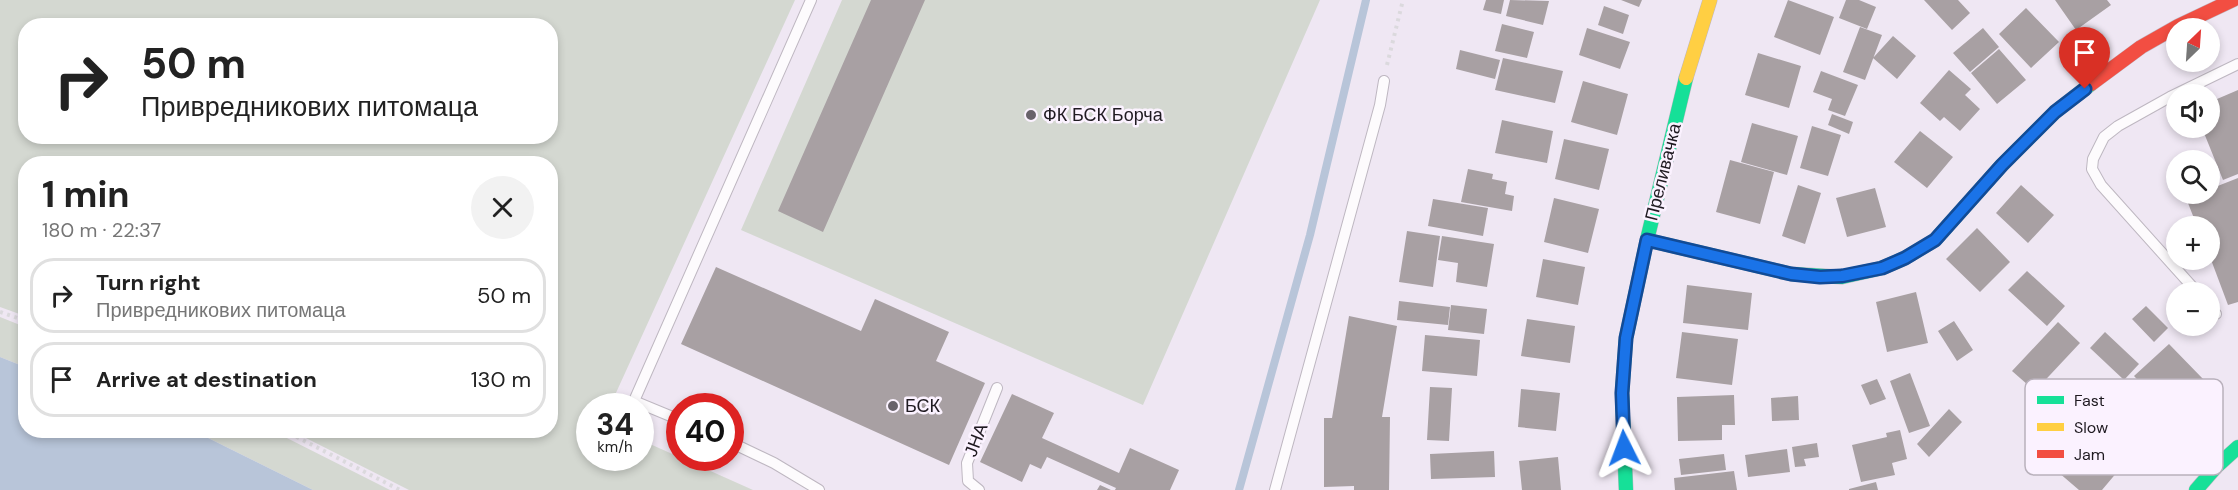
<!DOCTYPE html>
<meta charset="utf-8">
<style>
body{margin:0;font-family:"DM Sans",sans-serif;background:#f2f2f2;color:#222;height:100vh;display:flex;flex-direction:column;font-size:22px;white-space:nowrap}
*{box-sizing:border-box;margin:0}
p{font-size:20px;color:#767676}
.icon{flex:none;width:33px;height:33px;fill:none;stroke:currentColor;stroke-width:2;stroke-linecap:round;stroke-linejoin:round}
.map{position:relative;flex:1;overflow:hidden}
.details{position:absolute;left:18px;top:156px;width:540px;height:282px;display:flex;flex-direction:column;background:#fff;border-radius:24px;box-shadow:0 3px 9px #0003}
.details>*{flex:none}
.top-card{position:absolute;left:18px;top:18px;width:540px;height:126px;border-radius:24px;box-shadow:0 3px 9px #0003;background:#fff;color:#222;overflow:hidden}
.needle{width:39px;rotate:25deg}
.buttons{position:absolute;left:2166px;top:18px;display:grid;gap:12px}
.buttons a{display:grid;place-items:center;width:54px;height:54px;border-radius:50%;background:#fff;box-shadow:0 3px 9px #0003;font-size:30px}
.speed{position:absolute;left:576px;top:393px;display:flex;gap:12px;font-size:30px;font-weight:700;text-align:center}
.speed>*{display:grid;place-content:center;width:78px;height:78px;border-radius:50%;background:#fff;box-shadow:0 3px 9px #0003;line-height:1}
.speed small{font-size:15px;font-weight:400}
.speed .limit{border:9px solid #d22;background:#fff;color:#111}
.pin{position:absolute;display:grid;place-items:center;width:51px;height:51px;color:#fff;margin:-62px -26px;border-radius:50% 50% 50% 0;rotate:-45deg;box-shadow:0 0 6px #0007}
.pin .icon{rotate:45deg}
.me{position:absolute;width:66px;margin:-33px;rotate:357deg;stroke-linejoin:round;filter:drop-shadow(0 0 4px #0008)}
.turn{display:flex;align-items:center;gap:21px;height:126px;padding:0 24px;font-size:27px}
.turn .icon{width:78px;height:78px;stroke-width:2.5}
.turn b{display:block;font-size:42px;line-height:51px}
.round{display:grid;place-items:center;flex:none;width:63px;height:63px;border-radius:32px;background:#f2f2f2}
.summary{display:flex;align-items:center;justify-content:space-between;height:102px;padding:0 24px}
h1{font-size:36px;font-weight:700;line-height:45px}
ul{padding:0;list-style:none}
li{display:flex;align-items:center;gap:18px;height:75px;margin:0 12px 9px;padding:0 12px;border:3px solid #e0e0e0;border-radius:24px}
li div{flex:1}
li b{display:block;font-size:22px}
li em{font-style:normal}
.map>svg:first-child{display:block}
.green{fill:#d4d8d1;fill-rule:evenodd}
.water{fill:#b8c5d9}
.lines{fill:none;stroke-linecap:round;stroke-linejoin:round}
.stream{stroke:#b8c5d9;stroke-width:8}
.building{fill:#a8a0a3}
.lane-casing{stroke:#beb7c1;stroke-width:12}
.fast-casing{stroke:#beb7c1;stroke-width:15}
.slow-casing{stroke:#beb7c1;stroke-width:15}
.jam-casing{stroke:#beb7c1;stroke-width:15}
.path{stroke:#dbd9dd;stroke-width:4;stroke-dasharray:3 4.5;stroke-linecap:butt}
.lane{stroke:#fdfbfd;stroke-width:10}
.fast{stroke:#16e098;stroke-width:14}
.slow{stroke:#ffcf43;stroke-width:14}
.jam{stroke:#f24e42;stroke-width:14}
.route-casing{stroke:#114b97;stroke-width:15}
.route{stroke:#1a73e8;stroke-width:10}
.poi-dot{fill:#68626a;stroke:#fbf2ff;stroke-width:2}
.labels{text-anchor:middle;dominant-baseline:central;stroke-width:5;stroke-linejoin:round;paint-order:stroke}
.poi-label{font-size:18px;fill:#1f1a21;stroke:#fbf2ff;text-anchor:start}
.street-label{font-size:18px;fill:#1f1a21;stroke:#fbf2ff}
.key{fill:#fbf2ff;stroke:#b9b1bc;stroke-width:1.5}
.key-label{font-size:16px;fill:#1f1a21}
</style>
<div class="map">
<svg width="2238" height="490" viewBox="0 0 2238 490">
<rect width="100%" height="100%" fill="#efe7f3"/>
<path class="green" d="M0,0h795l-185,406h-20v52h50l1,-18 112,50h-344l-117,-59 258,-1v-266h-524l-1,152 -25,-9zM26,26h524v110h-524z
M842,0h478l-177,405 -402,-175z
M0,317l25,10v40l-25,-10z
M194,431h79l117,59h-77z"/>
<path class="water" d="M0,357l25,10 1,63 168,1 119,59h-313z"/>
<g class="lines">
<path class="stream" d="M1239,490l71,-255 56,-235"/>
</g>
<path class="building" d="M871,0h54l-102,232 -45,-21z
M1486,0h18l-3,14 -18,-4z
M1510,0l39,1 -6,24 -37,-9z
M1621,0h21l-3,7z
M1788,0l46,17 -14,38 -46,-18z
M1846,0h13l17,7 -9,22 -28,-11z
M1924,0h34l12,13 -18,17z
M2055,0h52l4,5 -35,25z
M1604,6l25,9 -6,19 -25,-9z
M2026,8l33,34 -28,26 -32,-34z
M1502,24l32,8 -7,26 -32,-7z
M1860,27l22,8 -17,45 -22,-8z
M1587,28l43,14 -10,27 -41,-14z
M1983,28l16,19 -29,25 -17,-19z
M1893,36l23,20 -19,23 -24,-21z
M1999,49l27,31 -29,24 -26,-31z
M1460,50l40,10 -5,19 -39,-10z
M1758,53l43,13 -12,42 -44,-13z
M1503,58l60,13 -8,32 -60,-13z
M1949,70l22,19 -6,6 15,14 -20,22 -16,-14 -4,4 -20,-18z
M1821,71l37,14 -13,31 -17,-6 4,-11 -19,-7z
M1583,81l45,13 -11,41 -46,-13z
M2238,90v84l-15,6 -21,-52h8v-26z
M1832,114l21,8 -4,12 -21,-9z
M1502,120l51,11 -6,32 -52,-10z
M1752,123l46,13 -11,39 -46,-13z
M1812,126l29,9 -13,41 -28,-8z
M1920,131l33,26 -26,31 -33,-26z
M1564,139l45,10 -10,41 -44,-11z
M1730,160l44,12 -14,52 -44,-12z
M1468,169l25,5 -1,5 15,3 -2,12 9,2 -2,15 -51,-9z
M2238,178v124l-10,3 -18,-48v-31h-13l-11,-28 13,-4h11v-5z
M1798,185l23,8 -16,51 -23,-8z
M2021,185l33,30 -26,28 -32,-30z
M1875,188l11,39 -39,10 -11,-39z
M1554,198l45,11 -11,44 -44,-11z
M1433,199l55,9 -5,28 -55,-10z
M1977,228l33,34 -30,30 -34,-33z
M1407,231l33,5 -7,51 -34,-5z
M1442,236l52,8 -7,43 -31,-5 2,-19 -20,-3z
M1543,259l42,8 -7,38 -42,-8z
M716,267l145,64 14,-32 74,33 -13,29 49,22 -36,82 -268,-121z
M2027,271l38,35 -18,20 -39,-36z
M1687,285l65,8 -4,37 -65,-7z
M1916,292l12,51 -41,9 -11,-50z
M1399,301l51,6 -2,18 -51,-5z
M1451,305l36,4 -3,25 -36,-4z
M2146,306l22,22 -14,14 -22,-23z
M1349,316l48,10 -15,91h8l-1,73h-35v-4l-30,1v-69h8z
M1527,319l48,7 -5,37 -49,-7z
M1954,321l19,29 -16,11 -19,-30z
M2058,322l22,21 -45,48 -23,-20z
M1682,332l56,7 -6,46 -56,-7z
M2105,332l34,32 -15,16 -34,-32z
M1425,335l55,5 -3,36 -55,-5z
M2169,344l35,36 -35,33 -35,-37z
M1910,373l20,53 -21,7 -19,-52z
M1877,379l9,20 -16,6 -9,-20z
M1430,387l22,1 -3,53 -22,-1z
M1521,389l39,4 -4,38 -38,-4z
M1012,394l42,19 -12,25 77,35 11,-25 49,22 -9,20h-55l1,-2 -69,-31 -6,12 -11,-5 -8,18 -42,-20z
M1734,395l1,30h-13v15l-44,1 -1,-44z
M1798,396l1,24 -27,1 -1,-23z
M1949,409l13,13 -33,35 -12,-13z
M1900,430l7,29 -15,4 3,12 -34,7 -9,-37 35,-8 -1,-4z
M2083,441l35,30 -16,19h-23l-21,-18z
M1817,443l2,14 -15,2 2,7 -11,1 -3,-20z
M1787,449l3,23 -42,5 -3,-22z
M1494,451l1,26 -64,2 -1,-25z
M1724,454l2,16 -45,5 -2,-16z
M1558,457l3,33h-39l-3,-29z
M1734,471l3,19h-62l-1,-12z
M1876,482l2,8h-29v-1z
M1100,485l11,5h-14z"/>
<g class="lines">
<defs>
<path id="lane" d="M2197,292l-96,-107 -9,-16 1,-10 11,-22 14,-11 52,-29 68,-33
M2210,307l6,7
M680,420l-46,-19 177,-401
M730,442l44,21 45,27
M979,490l-11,-9 -1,-18 30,-75
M1275,490l105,-385 4,-24"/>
<path id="fast" d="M1647,240l144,34 51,3 40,-9 23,-10 30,-18 67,-75 53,-53 36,-28
M1626,490l-4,-97 4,-55 21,-98 39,-162
M2196,490l20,-23 22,-20"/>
<path id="slow" d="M1686,78l24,-78"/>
<path id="jam" d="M2091,84l50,-37 37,-21 55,-26"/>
</defs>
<use href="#lane" class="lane-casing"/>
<use href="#fast" class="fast-casing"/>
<use href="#slow" class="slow-casing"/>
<use href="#jam" class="jam-casing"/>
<path class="path" d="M1387,65l16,-65
M0,312l26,9
M283,430l117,60"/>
<use href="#lane" class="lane"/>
<use href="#fast" class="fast"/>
<use href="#slow" class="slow"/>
<use href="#jam" class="jam"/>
</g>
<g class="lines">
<defs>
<path id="route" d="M1624,448l-2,-55 4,-55 21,-98 144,34 29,3 22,-1 40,-8 23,-10 30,-18 67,-75 53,-53 30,-23"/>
</defs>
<use href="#route" class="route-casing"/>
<use href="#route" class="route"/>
</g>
<g class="poi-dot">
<circle cx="1031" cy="115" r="6"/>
<circle cx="893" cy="406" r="6"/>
</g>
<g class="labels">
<g class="poi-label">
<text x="1043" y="115">ФК БСК Борча</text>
<text x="905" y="406">БСК</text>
</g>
<g class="street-label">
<text transform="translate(1663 172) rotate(-76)">Преливачка</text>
<text transform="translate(976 440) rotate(-69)">ЈНА</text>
</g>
</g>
<rect x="2025" y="379" width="198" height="96" rx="9" class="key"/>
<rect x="2037" y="396" width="27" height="8" fill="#16e098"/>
<rect x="2037" y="423" width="27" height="8" fill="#ffcf43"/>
<rect x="2037" y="450" width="27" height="8" fill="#f24e42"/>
<g class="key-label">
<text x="2074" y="406">Fast</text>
<text x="2074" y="433">Slow</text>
<text x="2074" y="460">Jam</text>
</g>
</svg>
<div class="buttons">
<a><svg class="needle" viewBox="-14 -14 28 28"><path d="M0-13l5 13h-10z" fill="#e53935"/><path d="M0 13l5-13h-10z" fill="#767676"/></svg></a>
<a><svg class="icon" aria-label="sound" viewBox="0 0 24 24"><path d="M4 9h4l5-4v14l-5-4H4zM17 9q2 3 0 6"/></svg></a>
<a><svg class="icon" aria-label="search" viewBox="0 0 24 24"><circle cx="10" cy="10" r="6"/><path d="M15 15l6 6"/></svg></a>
<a>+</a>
<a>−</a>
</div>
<div class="speed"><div>34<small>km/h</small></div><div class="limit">40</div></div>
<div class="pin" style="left:2085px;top:89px;background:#d93025"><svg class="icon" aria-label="arrive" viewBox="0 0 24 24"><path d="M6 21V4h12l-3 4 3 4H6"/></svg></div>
<svg class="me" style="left:1624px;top:448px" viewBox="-20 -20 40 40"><path d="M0-17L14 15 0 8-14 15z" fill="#1a73e8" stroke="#fff" stroke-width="4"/></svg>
<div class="top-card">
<div class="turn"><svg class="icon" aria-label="right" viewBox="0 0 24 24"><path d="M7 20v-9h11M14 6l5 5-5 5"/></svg><div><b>50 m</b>Привредникових питомаца</div></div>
</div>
<section class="details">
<div class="summary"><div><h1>1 min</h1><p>180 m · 22:37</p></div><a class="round"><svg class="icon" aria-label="close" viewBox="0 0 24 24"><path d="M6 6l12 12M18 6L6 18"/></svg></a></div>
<ul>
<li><svg class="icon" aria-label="right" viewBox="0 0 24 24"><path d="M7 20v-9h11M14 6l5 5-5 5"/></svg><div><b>Turn right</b><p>Привредникових питомаца</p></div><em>50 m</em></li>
<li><svg class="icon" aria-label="arrive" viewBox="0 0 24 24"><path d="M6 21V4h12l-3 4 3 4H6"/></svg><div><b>Arrive at destination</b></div><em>130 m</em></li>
</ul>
</section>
</div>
